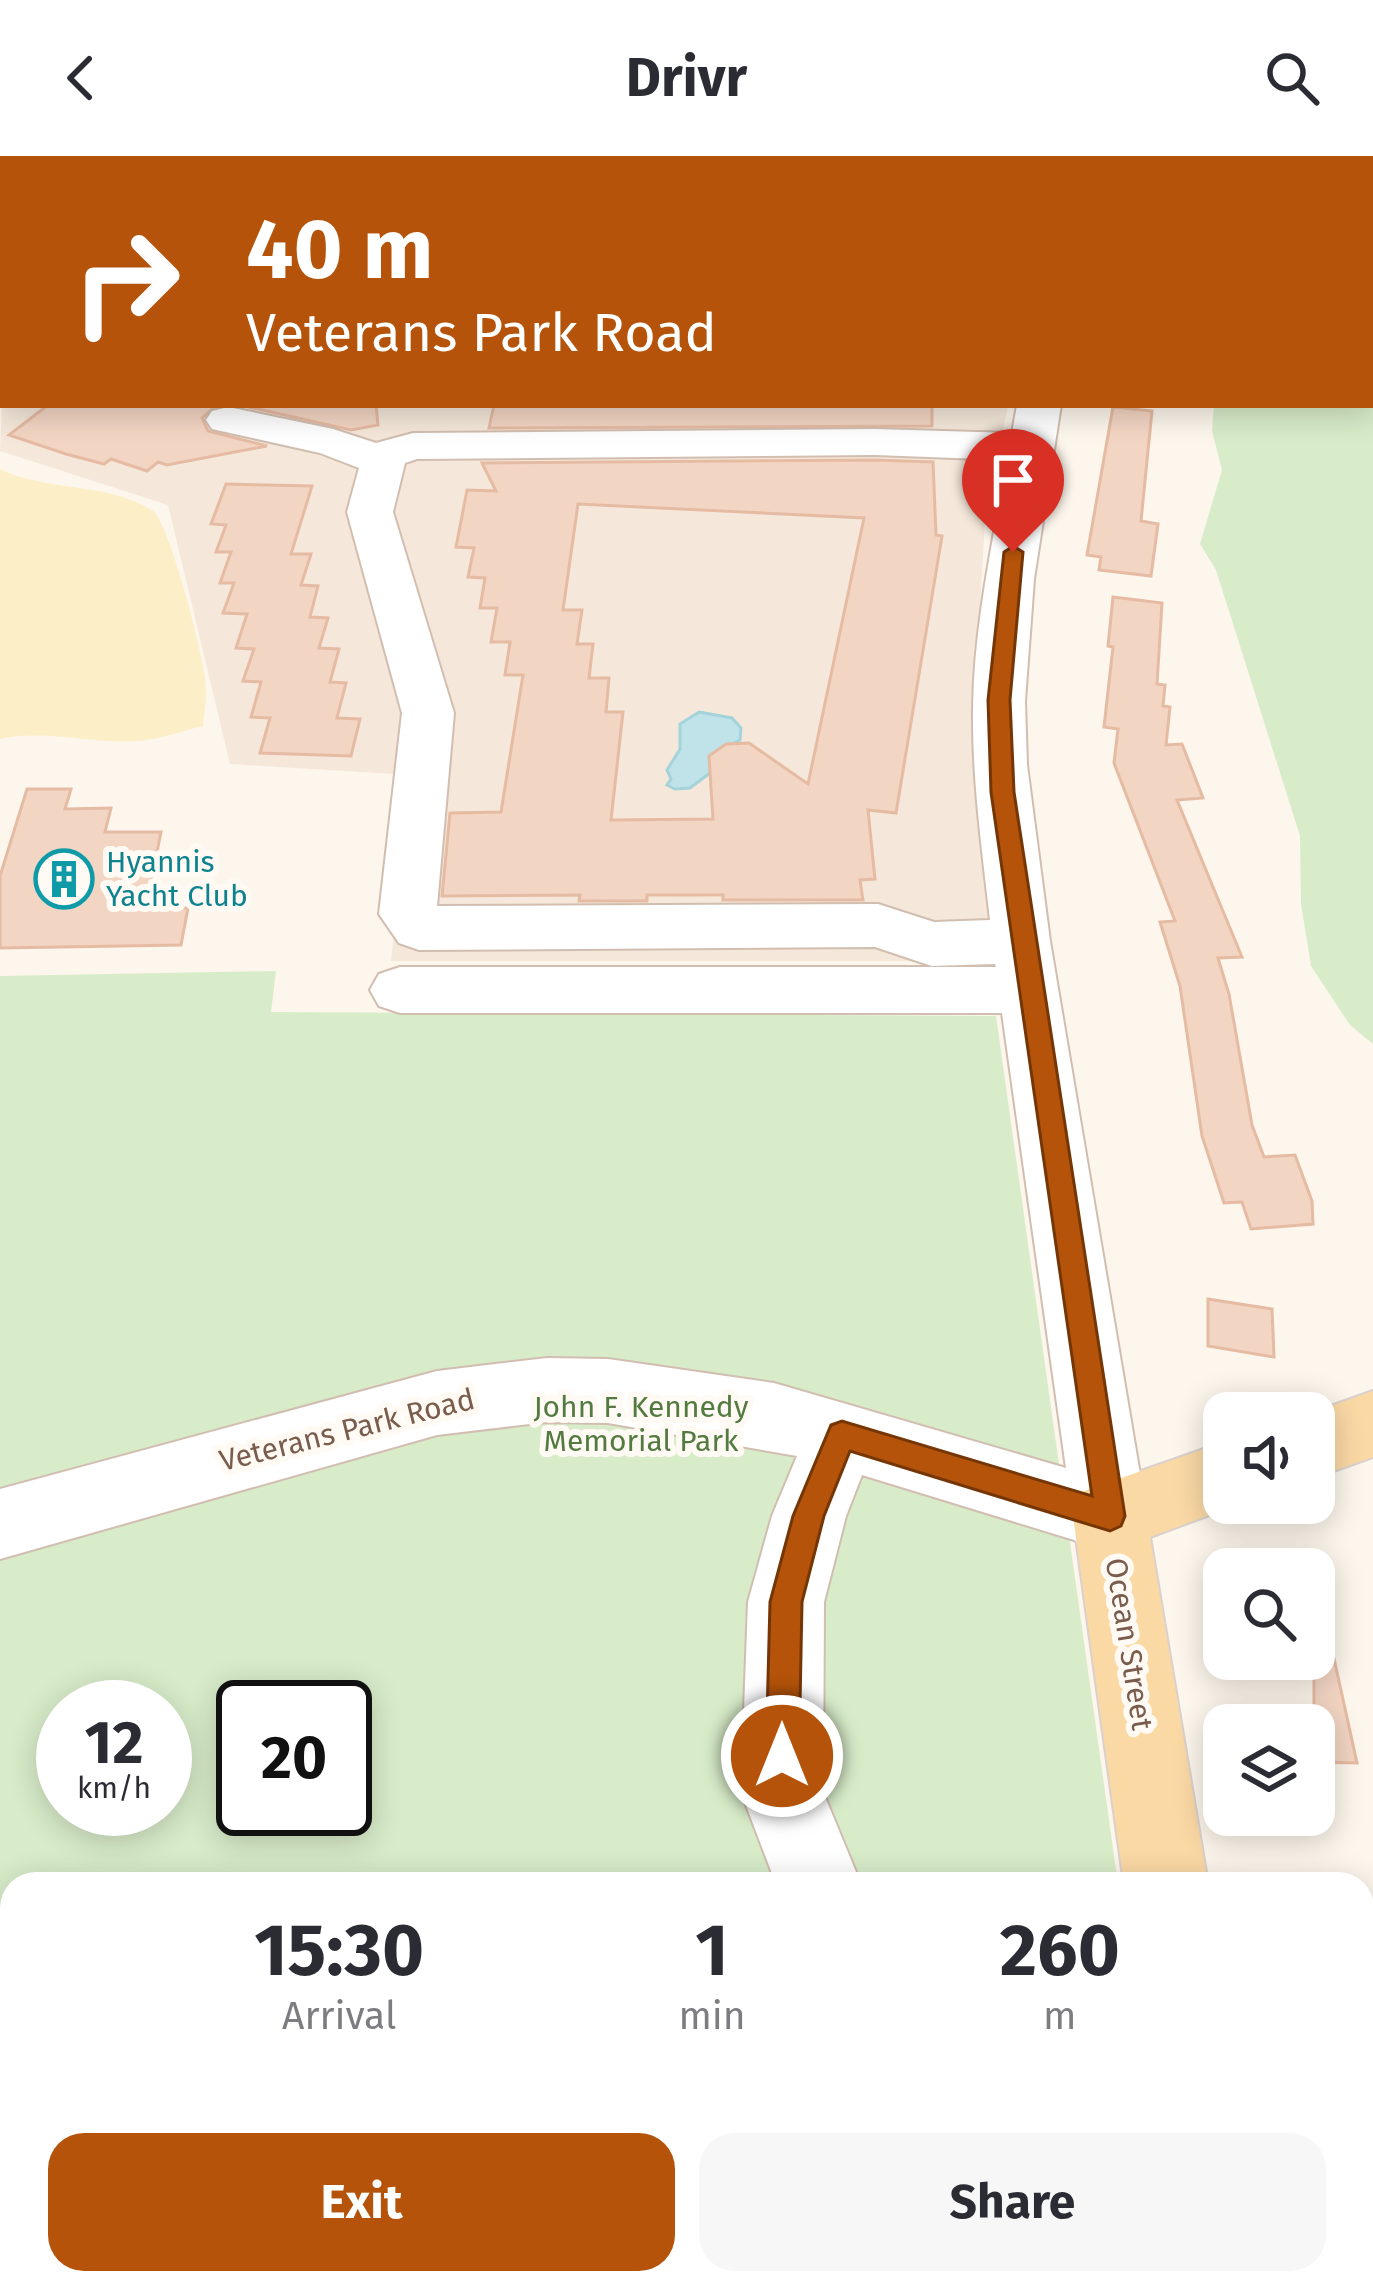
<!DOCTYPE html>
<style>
body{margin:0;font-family:"Fira Sans",sans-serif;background:#f7f7f7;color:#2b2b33;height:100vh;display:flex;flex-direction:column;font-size:45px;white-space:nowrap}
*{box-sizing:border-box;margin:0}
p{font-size:39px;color:#7c7c81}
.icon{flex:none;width:66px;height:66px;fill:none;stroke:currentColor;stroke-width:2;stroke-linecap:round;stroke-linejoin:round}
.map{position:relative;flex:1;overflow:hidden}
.panel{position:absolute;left:0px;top:1716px;width:1374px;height:423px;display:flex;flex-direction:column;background:#fff;border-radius:36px 36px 0 0;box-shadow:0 6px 30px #0003}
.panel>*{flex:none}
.guide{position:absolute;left:0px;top:0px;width:1374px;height:252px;box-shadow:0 6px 30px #0003;background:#b45309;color:#fff;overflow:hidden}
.tools{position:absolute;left:1203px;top:1236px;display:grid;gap:24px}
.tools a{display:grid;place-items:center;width:132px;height:132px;border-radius:24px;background:#fff;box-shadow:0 6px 30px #0003;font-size:60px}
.speed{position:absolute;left:36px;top:1524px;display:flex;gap:24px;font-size:60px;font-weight:700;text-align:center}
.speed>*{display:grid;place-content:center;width:156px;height:156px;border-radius:50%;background:#fff;box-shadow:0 6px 30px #0003;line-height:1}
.speed small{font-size:30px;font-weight:400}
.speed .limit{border:6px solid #111;border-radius:18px;background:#fff;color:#111}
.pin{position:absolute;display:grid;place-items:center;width:102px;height:102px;color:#fff;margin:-123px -51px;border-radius:50% 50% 50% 0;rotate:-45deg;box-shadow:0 0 12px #0007}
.pin .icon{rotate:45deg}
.me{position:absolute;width:132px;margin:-66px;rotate:0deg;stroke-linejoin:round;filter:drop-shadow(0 0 9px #0008)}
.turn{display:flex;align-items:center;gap:42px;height:252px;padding:0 48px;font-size:54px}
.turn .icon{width:156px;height:156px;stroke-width:2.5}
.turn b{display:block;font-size:84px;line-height:102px}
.eta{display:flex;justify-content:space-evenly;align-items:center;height:204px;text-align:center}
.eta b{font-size:72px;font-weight:700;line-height:84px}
.button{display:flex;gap:24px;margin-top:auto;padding:24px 48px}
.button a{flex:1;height:138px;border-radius:36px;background:#b45309;color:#fff;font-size:48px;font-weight:700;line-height:138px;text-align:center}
.button a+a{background:#f7f7f7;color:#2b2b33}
header{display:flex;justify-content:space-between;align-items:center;height:156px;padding:0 48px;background:#fff;font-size:54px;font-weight:700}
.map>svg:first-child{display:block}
.residential{fill:#f5e8da}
.green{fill:#d8ecc9;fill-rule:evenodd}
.sand{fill:#fcefc7}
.water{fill:#bfe3e8;stroke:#a5d3da;stroke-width:3}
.building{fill:#f3d5c3;stroke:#e6bba3;stroke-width:3;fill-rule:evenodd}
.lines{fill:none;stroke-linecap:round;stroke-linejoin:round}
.minor-casing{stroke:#d1beb0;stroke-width:4}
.major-casing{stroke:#dad1cd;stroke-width:4}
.minor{fill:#fff;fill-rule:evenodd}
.major{fill:#fbd9a5;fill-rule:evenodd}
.route{fill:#b45309;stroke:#753606;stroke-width:3}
.labels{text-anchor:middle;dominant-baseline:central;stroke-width:12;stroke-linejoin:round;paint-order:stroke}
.culture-label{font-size:30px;fill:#0d838f;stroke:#fffaf3;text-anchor:start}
.park-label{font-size:30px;fill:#537a41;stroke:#fffaf3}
.street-label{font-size:30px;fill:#7a5c4d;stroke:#fffaf3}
</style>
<header><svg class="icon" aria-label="back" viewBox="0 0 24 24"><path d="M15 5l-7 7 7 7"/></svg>Drivr<svg class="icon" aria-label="search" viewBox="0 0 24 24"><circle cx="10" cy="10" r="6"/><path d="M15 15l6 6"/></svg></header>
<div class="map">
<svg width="1373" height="2137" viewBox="0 0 1373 2137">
<rect width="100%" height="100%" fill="#fdf6ec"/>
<path class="residential" d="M3,222v27h1005l-23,116 -11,181 24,259h-607l19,-186 -180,-11 -62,-259 -168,-54z"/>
<path class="green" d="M0,0h1045l-1042,3 -3,216z
M1144,0h229v888l-23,-19 -39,-59 -10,-62 -1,-68 -84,-266 -16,-26 22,-74 -10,-39 2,-26h157v-246h-229z
M276,815l-5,41 725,4 122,868h-1106v399h1162l1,10h-1175v-1317zM63,1551h102v102h-102zM243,1551h102v102h-102z"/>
<path class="sand" d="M0,313c47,23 109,13 153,42 16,11 53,152 53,177 1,12 -2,25 -3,38 -21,5 -45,14 -66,15 -47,3 -90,-12 -137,-2z"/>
<path class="water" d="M699,556l33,6 9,10 -1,12 -31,16 1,17 -20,15 -15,1 -8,-4 4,-6 -4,-9 13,-21v-25z"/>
<path class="building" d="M48,249h169l-15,13 6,13 59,15 -100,19 -9,-3 -11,9 -36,-12 -7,5 -38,-10 -57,-19z
M240,249h136l2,20 -27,5z
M494,249h438v21l-443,2z
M1113,251l39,4 -11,110 17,3 -7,52 -52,-6 2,-13 -14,-2z
M875,304l58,2 3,73 6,1 -46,277 -28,-3 7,69 -15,1 3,20h-140v-5h-76v6h-68l1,-6 -138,1 8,-83 51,-1 22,-137h-18l5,-33h-19l6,-34h-17l5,-30 -17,-1 6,-29 -18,-1 11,-57 29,1 -14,-28zM578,348l286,14 -56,266 -59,-41 -23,1 -17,12 4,63 -102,1 12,-108h-17l3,-34h-20l4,-34h-16l5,-34h-19z
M226,328l86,2 -21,68h20l-10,31 17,1 -8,31 18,1 -9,30 20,1 -9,33 16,1 -9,35 23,1 -9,37 -91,-3 10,-35 -19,-1 10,-35 -18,-1 11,-32 -18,-1 11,-34 -24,-1 11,-30h-14l11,-31h-15l10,-27 -15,-1z
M1113,441l49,6 -5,81 8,1 -2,21 7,1 -4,38 16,-1 21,54 -26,2 65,157 -24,1 11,36 23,131 12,32 31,-2 17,46 1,23 -62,5 -9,-27 -18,1 -22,-67 -22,-150 -20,-64 15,-1 -61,-158 4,-34 -14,-2 9,-80 -5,-1z
M27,633h44l-6,20 46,-1 -6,24h56l-15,75 42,1 -7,37 -181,3v-72z
M1208,1143l64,10 2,48 -66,-11z
M1331,1489l26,118 -43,-1v-115z"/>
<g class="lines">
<defs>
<path id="minor" d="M1056,0h36v3h-36z
M1017,249h44l-27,174 -9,122 2,64 23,176 97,575 -11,25 -26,10 -248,-76 -16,41 -22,86 -1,190 38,92h-85l-35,-92 7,-190 24,-86 25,-60 -189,-33 -61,-1 -110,13 -437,124v-70l437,-118 110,-13 61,1 166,24 292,85 -64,-455h-602l-21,-7 -9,-16 9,-16 21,-7h596l-1,-3 -63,2 -57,-19 -456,3 -20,-7 -20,-29 23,-201 -55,-201 12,-44 -39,-15 -108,-24 -6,-9 6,-9 16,-4 105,22 43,14 37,-10 462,-4 137,4zM875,299l132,5c-14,81 -33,165 -34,248 -1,71 9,141 17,212l-56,2 -56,-18 -441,2 17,-193 -61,-201 12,-49 12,-4z
M12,1899v90l-12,1v-90z
M315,2127h104l5,10h-105z
M818,2127h96l-4,10h-97z"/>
<path id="major" d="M1373,1235v66l-59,21 -3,-65z
M1224,1286v61h18l-92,34 58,347h-84l-51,-368 11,-25z
M1178,2127h94l3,10h-96z"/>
</defs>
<use href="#minor" class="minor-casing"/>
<use href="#major" class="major-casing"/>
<use href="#minor" class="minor"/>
<use href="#major" class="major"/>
</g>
<path class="route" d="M1013,390l10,6 -13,148 4,92 111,724 -4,10 -11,5 -260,-80 -26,65 -22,86 -3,154 -5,12 -12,5 -11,-5 -5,-12 4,-154 23,-86 38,-91 11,-4 250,75 -101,-704 -3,-92 16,-148z"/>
<defs>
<symbol id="building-ring" viewBox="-11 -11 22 22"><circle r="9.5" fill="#fffaf3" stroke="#0f9aa8" stroke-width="1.5"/><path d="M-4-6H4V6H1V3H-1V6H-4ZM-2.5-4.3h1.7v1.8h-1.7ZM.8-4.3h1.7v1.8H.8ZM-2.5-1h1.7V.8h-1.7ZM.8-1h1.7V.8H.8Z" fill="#0f9aa8"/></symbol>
</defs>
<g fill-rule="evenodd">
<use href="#building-ring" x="31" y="690" width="66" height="66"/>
</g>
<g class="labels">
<g class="culture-label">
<text x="106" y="706">Hyannis<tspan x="106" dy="34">Yacht Club</tspan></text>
</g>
<g class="park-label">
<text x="641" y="1251">John F. Kennedy<tspan x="641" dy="34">Memorial Park</tspan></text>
</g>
<g class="street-label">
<text transform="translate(347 1274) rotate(-14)">Veterans Park Road</text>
<text transform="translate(1129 1488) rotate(81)">Ocean Street</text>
</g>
</g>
</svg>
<div class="tools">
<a><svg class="icon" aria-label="sound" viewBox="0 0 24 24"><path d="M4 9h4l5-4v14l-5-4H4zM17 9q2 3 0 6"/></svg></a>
<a><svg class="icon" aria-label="search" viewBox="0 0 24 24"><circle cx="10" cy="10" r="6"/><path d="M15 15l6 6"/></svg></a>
<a><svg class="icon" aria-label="layers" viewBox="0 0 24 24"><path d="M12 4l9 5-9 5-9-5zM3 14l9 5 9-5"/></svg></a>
</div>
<div class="speed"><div>12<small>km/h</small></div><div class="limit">20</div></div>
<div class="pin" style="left:1013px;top:396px;background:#d93025"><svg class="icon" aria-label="arrive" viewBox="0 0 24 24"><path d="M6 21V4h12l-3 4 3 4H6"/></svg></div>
<svg class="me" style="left:782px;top:1600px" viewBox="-20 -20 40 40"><circle r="17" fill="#b45309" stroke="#fff" stroke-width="3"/><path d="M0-11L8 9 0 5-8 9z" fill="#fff"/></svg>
<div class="guide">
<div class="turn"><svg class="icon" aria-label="right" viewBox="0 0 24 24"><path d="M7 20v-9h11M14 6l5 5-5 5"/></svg><div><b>40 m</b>Veterans Park Road</div></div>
</div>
<section class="panel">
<div class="eta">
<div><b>15:30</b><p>Arrival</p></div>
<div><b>1</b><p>min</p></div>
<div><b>260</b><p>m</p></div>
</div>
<div class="button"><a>Exit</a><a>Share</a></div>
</section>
</div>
